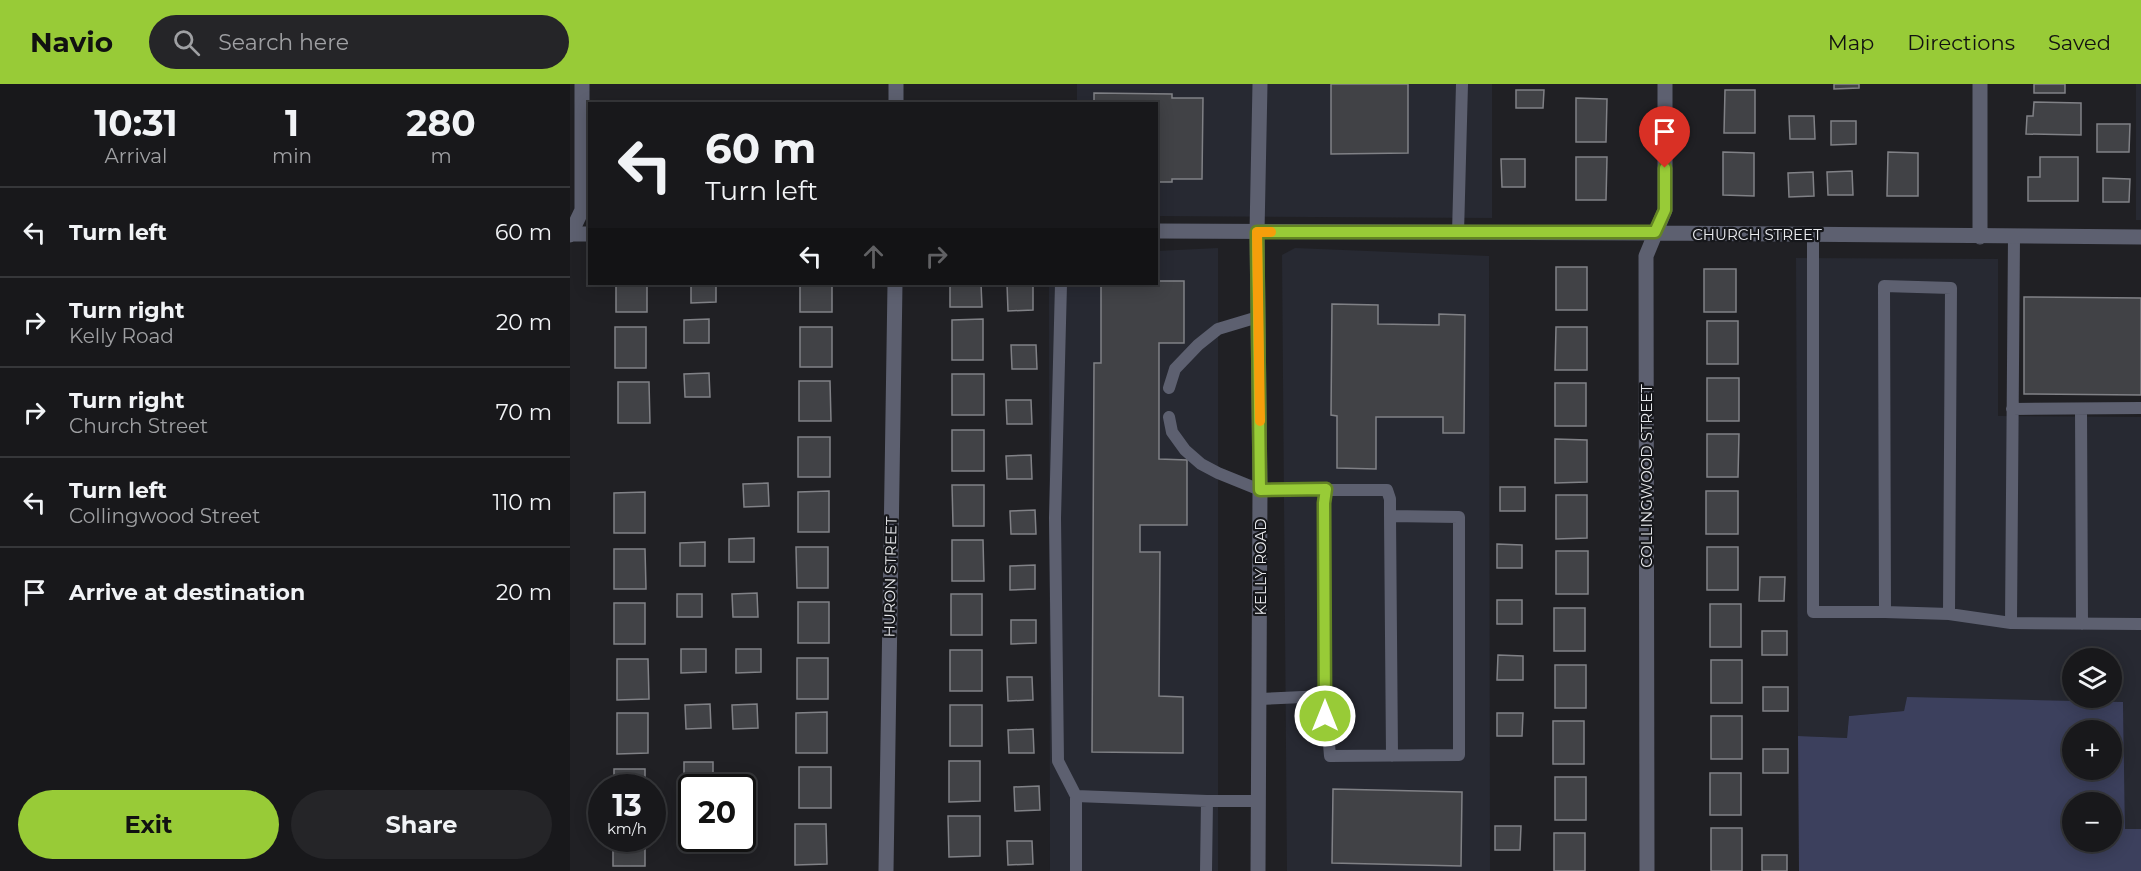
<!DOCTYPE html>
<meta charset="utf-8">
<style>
body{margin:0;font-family:Montserrat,sans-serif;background:#252528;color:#f1f3f6;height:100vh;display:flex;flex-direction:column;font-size:22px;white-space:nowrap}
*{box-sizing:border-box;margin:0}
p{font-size:20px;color:#9fa0a3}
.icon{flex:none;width:33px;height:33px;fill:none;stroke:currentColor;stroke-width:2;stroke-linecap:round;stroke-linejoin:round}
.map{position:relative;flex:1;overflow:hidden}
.side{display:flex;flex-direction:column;background:#18181b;width:570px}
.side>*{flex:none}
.guide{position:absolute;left:18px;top:18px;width:570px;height:183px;border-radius:0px;box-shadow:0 3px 15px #0003,0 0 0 2px #36373a;background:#18181b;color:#f1f3f6;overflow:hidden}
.fabs{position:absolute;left:1492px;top:564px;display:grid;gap:12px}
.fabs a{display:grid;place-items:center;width:60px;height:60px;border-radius:50%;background:#18181b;box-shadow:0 3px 15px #0003,0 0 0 2px #36373a;font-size:30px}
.speed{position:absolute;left:18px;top:690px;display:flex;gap:12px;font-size:30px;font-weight:700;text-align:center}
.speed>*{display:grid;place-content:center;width:78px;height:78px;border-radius:50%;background:#18181b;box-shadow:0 3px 15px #0003,0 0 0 2px #36373a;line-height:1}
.speed small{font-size:15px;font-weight:400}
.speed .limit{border:3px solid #111;border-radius:9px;background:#fff;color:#111}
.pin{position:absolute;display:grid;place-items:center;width:51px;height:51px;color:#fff;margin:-62px -26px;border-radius:50% 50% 50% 0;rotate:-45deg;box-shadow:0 0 6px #0007}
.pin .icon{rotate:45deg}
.me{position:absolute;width:66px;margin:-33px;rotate:0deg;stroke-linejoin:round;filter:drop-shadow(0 0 4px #0008)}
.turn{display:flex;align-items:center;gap:21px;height:126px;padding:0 18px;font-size:27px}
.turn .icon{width:78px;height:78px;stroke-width:2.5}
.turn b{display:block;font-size:42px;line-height:51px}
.lanes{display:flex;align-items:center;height:57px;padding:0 18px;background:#0003;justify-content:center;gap:30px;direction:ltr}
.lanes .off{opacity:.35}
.eta{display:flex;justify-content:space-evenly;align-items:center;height:102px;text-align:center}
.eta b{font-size:36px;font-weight:700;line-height:42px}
.button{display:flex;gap:12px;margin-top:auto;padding:12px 18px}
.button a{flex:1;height:69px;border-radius:36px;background:#98cb37;color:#111;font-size:24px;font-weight:700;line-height:69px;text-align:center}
.button a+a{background:#252528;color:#f1f3f6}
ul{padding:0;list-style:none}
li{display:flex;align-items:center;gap:18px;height:90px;padding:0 18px;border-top:2px solid #36373a}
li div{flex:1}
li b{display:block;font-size:22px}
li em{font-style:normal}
header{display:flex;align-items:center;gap:36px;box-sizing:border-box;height:84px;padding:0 30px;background:#98cb37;color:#111}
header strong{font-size:28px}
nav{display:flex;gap:33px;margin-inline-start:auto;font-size:21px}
.search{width:420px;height:54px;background:#252528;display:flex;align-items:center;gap:15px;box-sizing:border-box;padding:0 21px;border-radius:33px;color:#9fa0a3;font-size:22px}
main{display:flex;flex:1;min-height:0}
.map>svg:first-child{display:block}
.built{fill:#272932;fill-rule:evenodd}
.green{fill:#3c405d;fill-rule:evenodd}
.building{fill:#414246;stroke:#808186;stroke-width:1.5}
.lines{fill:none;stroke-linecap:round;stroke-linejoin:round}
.service{stroke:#5d6070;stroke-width:12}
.minor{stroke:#5d6070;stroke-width:15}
.tertiary{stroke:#5d6070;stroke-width:15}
.route-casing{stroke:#638424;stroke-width:15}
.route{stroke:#98cb37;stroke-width:10}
.slow{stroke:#f59e0b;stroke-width:10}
.labels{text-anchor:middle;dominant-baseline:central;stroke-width:4.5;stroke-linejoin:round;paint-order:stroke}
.street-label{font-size:15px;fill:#eaebee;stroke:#16171b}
</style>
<header>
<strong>Navio</strong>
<div class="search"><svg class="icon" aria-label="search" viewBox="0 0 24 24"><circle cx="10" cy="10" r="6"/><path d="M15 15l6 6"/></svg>Search here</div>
<nav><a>Map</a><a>Directions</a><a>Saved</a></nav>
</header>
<main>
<section class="side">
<div class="eta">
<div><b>10:31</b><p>Arrival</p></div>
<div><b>1</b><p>min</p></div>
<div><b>280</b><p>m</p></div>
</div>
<ul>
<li><svg class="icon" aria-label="left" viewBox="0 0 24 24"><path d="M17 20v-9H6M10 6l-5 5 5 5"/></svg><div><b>Turn left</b></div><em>60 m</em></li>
<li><svg class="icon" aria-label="right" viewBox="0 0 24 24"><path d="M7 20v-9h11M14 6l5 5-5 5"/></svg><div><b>Turn right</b><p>Kelly Road</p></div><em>20 m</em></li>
<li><svg class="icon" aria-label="right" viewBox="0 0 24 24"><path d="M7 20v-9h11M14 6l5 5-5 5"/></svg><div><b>Turn right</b><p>Church Street</p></div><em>70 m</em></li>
<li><svg class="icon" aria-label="left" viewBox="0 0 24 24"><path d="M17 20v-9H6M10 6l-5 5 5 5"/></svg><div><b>Turn left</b><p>Collingwood Street</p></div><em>110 m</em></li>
<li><svg class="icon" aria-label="arrive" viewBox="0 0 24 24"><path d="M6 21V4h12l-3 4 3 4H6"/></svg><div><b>Arrive at destination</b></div><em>20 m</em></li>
</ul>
<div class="button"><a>Exit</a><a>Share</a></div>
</section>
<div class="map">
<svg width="1571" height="787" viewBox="0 0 1571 787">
<rect width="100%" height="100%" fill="#202024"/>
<path class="built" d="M507,0h415v134l-335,-2 -1,-112h-79z
M1566,0h5v136h-5z
M648,164v623h-168l-1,-587h107l1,-33z
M725,164l194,8 1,615h-203l-5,-616z
M1226,174l202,1v157l143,1v412h-16l-2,-127 -216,-4 -3,13 -55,5 -2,22 -49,-2zM1503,574h39v40h-39z"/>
<path class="green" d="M1337,613l216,5 2,127h16v42h-342l-1,-135 49,2 2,-22 55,-5zM1503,646h39v40h-39zM1503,718h39v40h-39z"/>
<path class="building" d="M761,0h77v69l-77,1z
M1264,0h25v4l-25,1z
M1464,0h31v9h-31z
M946,6h28l-1,18h-27z
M1155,6h30v43h-31z
M524,9l78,1v4h31l-1,81h-30v3h-16v-78h-62z
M1006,14l31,1 -1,43h-30z
M1464,18l47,1v32l-55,-1 1,-18h6z
M1219,32h25l1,23h-25z
M1261,37h25v23l-25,1z
M1527,40h33l-1,28h-32z
M1153,68l31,1v43l-31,-1z
M1318,68l30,1v43h-31z
M1006,73h31l-1,43h-30z
M1470,73h38v44h-50v-24h12z
M931,75h24v28h-23z
M1282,87l1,24h-25l-1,-23z
M1243,88l1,24 -25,1 -1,-24z
M1533,94l27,1 -1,23h-26z
M986,183h31v43h-31z
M1134,185h32v43h-32z
M586,197h28v62h-25v116l28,1v65h-47v27h20l-1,144 24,1v56l-91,-1 2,-389h7v-79h55z
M46,200h31v28h-31z
M121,200h25v18l-25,1z
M230,200h32v28h-32z
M380,200h31l1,23h-32z
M437,200h26v26l-25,1z
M1454,213l117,1v97l-117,-1z
M762,220l46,1v19l61,1v-11l26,1 -1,118h-21v-16h-67v52l-39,-1v-52l-6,-1z
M139,235v24h-25v-23z
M413,235v41h-31v-40z
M1137,237h31v43h-31z
M45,243h31v41h-31z
M230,243h32v40h-32z
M986,243h31v43h-32z
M441,261h25l1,24h-25z
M139,289l1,24h-25l-1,-23z
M382,290h32v41h-32z
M1137,294h32v43h-32z
M229,297h31l1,40h-32z
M48,298h31l1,41h-32z
M985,299h31v43h-31z
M436,316h25l1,24h-25z
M382,346h32v41h-32z
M1137,350h32l-1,43h-31z
M228,353h32v40h-32z
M985,355l32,1v42l-32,1z
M461,371l1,24h-25l-1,-23z
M198,399l1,23 -25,1 -1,-23z
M382,401h32v41h-31z
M930,403h25v24h-25z
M259,407v41h-31v-40z
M1136,407h32v43h-32z
M75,408v41h-31v-40z
M986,411h31v43l-31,1z
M465,426l1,24h-25l-1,-23z
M184,454v24h-25v-23z
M382,456h31l1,41h-32z
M135,458v24h-25v-23z
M927,460l25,1v23h-25z
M226,463h32v41h-31z
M1137,463h31v43h-31z
M44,465h31l1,40h-32z
M986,467h32v43h-32z
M465,481v24l-25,1v-24z
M1190,493h25l-1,24h-25z
M187,509l1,24h-25l-1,-23z
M107,510h25v23h-25z
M381,510h31v41h-31z
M927,516h25v24h-25z
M228,518h31v41h-31z
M44,519h31v41h-31z
M1140,520h31v43h-31z
M984,524h31v43h-31z
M441,536h25v23l-25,1z
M1192,547h25v24h-25z
M111,565h25v23l-25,1z
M166,565h25v23l-25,1z
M380,566h32v41h-32z
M928,571l25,1v24h-26z
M227,574h31v41h-31z
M47,575h31l1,40 -32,1z
M1141,576h31v43h-31z
M985,581h31v43h-31z
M437,593h25l1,23 -25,1z
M1193,603h25v24h-25z
M140,620l1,24 -25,1 -1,-24z
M187,620l1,24 -25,1 -1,-24z
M380,621h32v41h-32z
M257,628v41h-31v-40z
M47,629h31v40l-31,1z
M927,629h26l-1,23h-25z
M1141,632h31v43h-31z
M983,637h31v43h-31z
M463,645l1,24h-25l-1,-23z
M1193,665h25v24h-25z
M379,677h31v40l-31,1z
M114,678h29v23h-29z
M229,683h32v41h-32z
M44,685h31v19h-31z
M1140,689h31v42h-31z
M985,693h31v43h-31z
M469,702l1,24 -25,1 -1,-24z
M763,705l129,3 -1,74 -129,-3z
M107,731h15v23h8v5h-23z
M185,731v24h-25l12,-1v-22z
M378,732h32v40l-31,1z
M225,740h31l1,40 -32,1z
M925,742h26l-1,24h-25z
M1141,744h31v43h-31z
M984,749h31v38h-31z
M43,754h32v28h-32z
M437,757h25l1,23 -25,1z
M1192,771h25v16h-25z"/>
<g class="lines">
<path class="service" d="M888,149l4,-149
M1243,150v378h72l-1,-326 67,2 -2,326 62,9 130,1
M491,200l-6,234 3,243 18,35v75
M599,304l6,-19 23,-24 20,-16 40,-12
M1442,325l129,-1
M1511,325l1,215
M599,333l3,15 13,18 16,14 17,9 42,17h127l3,9v17l69,1v238l-129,1 -5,-60 -66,3
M820,432l2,240
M1315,528l64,2
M1441,539l3,-387
M755,612l-1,-193 2,-14
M506,712l131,5h52
M636,787l1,-70"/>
<path class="minor" d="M326,20v-20
M586,147l499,2 486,4
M0,150h20
M0,151l12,-25v-126
M1410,153v-153
M316,787l9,-587
M1077,787l-1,-615 19,-46v-126"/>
<path class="tertiary" d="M688,787l2,-381 -3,-258 3,-148"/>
</g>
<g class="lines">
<defs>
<path id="route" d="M755,632l-1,-213 2,-14 -66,1 -3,-258h398l10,-22v-42"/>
</defs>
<use href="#route" class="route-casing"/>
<use href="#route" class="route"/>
<path class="slow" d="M690,337l-3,-189h14"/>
</g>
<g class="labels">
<g class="street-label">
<text x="1187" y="150">CHURCH STREET</text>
<text transform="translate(1076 392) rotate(-90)">COLLINGWOOD STREET</text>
<text transform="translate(690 483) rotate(-90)">KELLY ROAD</text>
<text transform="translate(320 493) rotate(-89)">HURON STREET</text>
</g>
</g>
</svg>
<div class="fabs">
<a><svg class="icon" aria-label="layers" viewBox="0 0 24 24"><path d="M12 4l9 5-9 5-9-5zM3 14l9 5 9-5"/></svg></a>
<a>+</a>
<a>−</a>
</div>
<div class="speed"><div>13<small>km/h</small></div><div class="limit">20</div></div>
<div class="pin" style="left:1095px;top:84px;background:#d93025"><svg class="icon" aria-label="arrive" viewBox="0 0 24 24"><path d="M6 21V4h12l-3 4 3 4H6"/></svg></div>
<svg class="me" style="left:755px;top:632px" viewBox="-20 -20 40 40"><circle r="17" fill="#98cb37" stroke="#fff" stroke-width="3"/><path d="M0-11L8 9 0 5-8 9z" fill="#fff"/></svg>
<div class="guide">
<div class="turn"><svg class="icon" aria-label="left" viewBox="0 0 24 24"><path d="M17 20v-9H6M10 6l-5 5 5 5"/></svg><div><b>60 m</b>Turn left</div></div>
<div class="lanes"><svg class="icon" aria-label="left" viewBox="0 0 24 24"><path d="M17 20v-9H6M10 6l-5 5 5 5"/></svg><svg class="icon off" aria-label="ahead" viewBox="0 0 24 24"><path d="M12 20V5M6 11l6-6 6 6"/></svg><svg class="icon off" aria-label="right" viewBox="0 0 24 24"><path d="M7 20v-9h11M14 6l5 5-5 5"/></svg></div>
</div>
</div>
</main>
